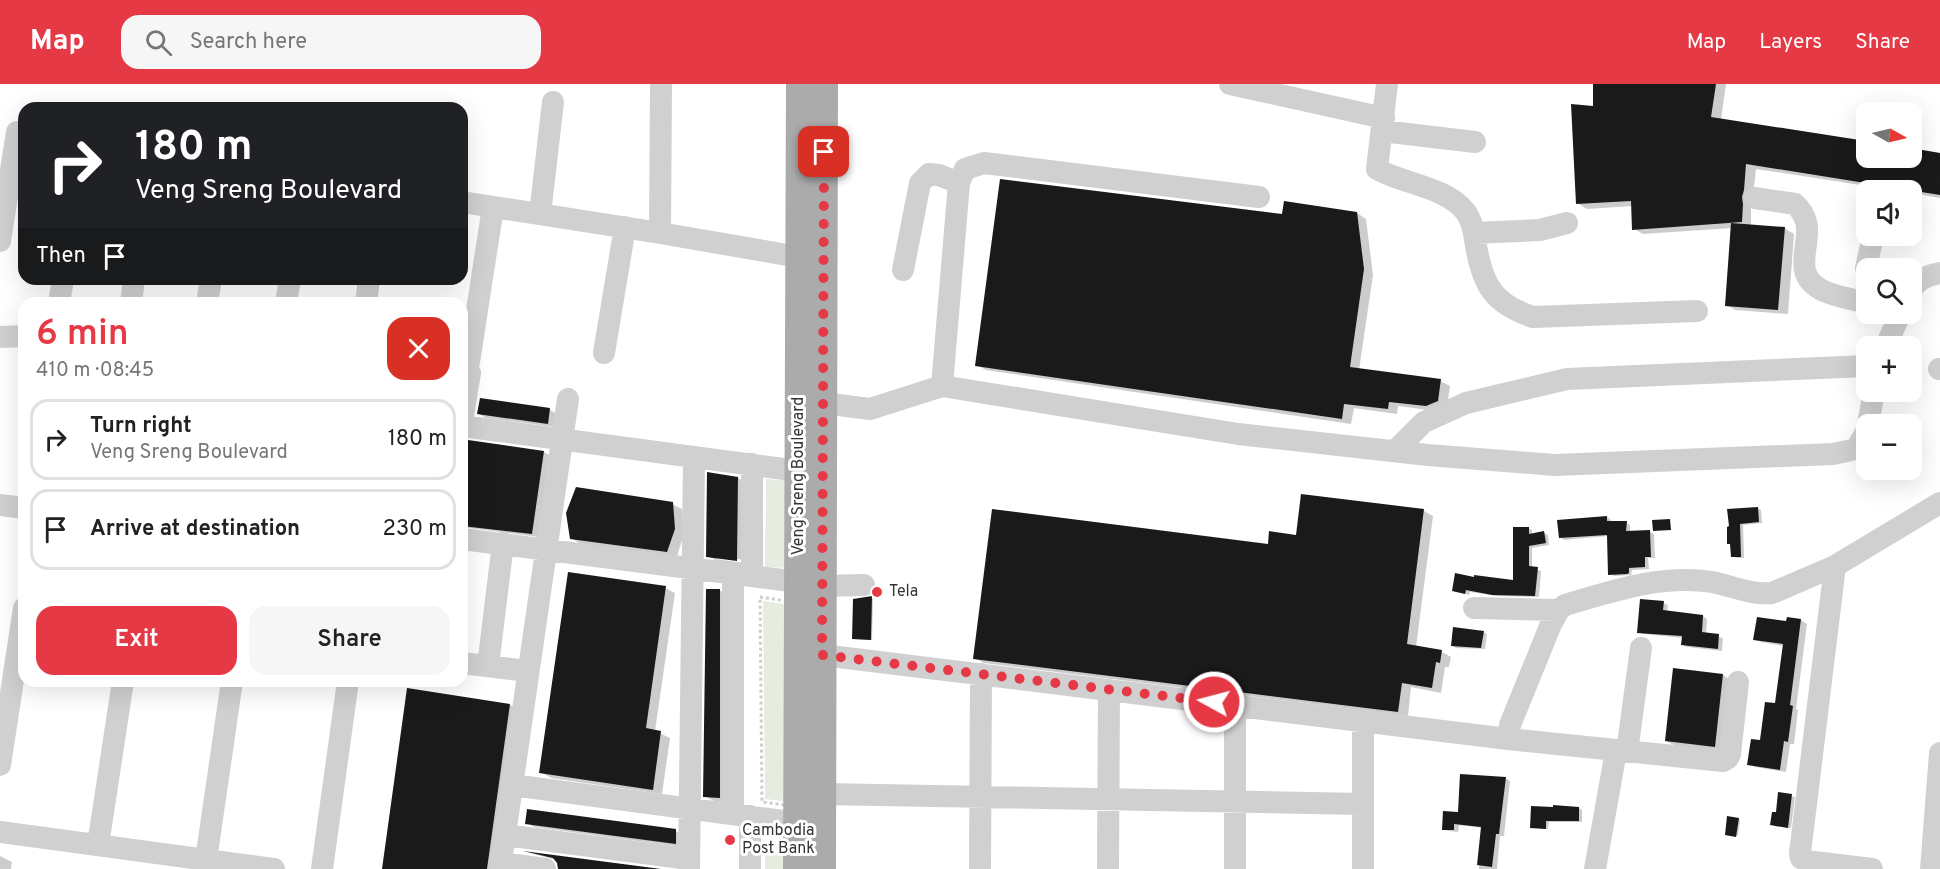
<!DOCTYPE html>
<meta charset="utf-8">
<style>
body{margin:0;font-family:Overpass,sans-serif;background:#f6f6f6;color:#222;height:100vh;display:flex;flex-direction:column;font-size:22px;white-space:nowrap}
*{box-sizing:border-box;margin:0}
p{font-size:20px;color:#767676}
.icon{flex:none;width:33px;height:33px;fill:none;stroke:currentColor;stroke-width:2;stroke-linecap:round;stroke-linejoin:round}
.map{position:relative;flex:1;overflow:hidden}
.sheet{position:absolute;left:18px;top:213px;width:450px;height:390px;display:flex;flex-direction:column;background:#fff;border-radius:18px;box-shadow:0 6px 24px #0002}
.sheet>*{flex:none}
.banner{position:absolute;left:18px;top:18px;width:450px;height:183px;border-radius:18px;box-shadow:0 6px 24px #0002;background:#202124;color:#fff;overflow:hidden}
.needle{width:39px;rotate:98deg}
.buttons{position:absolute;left:1856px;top:18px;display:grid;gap:12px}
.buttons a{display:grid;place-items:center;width:66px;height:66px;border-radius:12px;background:#fff;box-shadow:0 6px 24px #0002;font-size:30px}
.pin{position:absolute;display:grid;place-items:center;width:51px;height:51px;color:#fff;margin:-26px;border-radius:12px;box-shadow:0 3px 9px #0006}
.me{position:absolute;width:66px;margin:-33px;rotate:277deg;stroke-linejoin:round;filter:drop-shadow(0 0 4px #0008)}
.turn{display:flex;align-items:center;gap:21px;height:126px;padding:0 18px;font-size:27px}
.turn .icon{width:78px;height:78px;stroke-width:2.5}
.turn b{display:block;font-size:42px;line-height:51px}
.then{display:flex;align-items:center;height:57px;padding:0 18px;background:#0003;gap:12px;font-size:22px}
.round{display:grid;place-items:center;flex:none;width:63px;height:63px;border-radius:18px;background:#f6f6f6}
.headline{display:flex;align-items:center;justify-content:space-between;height:102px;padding:0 18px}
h1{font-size:36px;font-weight:600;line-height:45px;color:#e63946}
.button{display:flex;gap:12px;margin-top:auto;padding:12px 18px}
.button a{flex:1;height:69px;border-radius:18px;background:#e63946;color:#fff;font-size:24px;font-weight:600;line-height:69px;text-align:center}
.button a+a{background:#f6f6f6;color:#222}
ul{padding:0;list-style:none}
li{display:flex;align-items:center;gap:18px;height:81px;margin:0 12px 9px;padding:0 6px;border:3px solid #e0e0e0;border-radius:18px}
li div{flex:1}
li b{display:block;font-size:22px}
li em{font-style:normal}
header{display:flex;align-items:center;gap:36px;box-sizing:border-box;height:84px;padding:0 30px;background:#e63946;color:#fff}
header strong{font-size:28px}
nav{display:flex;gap:33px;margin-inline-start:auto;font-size:21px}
.search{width:420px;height:54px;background:#f6f6f6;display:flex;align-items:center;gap:15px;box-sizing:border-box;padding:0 21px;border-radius:18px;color:#767676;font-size:22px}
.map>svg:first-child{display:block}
.green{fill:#e6ecdf}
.shadow{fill:#0003;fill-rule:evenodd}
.building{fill:#1a1a1a}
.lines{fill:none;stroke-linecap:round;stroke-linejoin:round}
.path{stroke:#cdcdcd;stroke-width:3;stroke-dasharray:3 3;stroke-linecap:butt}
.minor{stroke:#d0d0d0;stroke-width:22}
.major{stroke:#ababab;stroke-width:28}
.route{stroke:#e63946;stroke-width:10;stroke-dasharray:0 18}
.poi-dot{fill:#e63946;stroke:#fff;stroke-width:2}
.labels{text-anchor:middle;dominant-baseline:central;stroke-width:6;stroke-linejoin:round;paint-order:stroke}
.street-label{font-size:16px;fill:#333;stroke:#fff}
.poi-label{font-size:16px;fill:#333;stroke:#fff;text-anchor:start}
</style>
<header>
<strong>Map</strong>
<div class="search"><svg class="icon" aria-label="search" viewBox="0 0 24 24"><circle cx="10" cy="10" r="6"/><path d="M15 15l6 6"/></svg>Search here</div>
<nav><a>Map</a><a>Layers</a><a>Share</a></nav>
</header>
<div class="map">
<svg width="1940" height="785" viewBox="0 0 1940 785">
<rect width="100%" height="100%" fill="#fff"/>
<path class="green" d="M766,395l24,2 -1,87 -24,-1z
M763,517l27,4v197l-25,-3z
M765,758l25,3v24h-25z"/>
<path class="shadow" d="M1595,0h131l-5,36 145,23v15h45v-8l29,4v44l-29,-5v-3h-18l-137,-21 -3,27 -2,7v23l33,2 10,6 -6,80 -52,-4 -10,-5 6,-77 -89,6 -9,-5 -1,-23 -46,3 -10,-6 18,-95z
M1357,129l9,6 7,56 -14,95 81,11 10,5 -3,20 -11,5 -38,-5 -1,8 -43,-6 -3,16 -365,-54 -9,-5 306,-150z
M550,326l7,4 -2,13 -69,-9 -7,-4z
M462,357l82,11 7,4 -12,81 -77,-10v-34l5,-37 -5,-1z
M709,390l29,4 10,6 -2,81 -29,-4 -9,-5zM716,472l28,4v3l-28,-4z
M672,420l10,5 2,25 -7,22 -96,-12 -10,-6z
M1757,424l4,2 1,13 -19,2 1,33h-8l-4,-2v-11l-4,-2v-15z
M1424,427l9,5 -17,131 26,5 9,5 -2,10h-4l-4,26 -30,-6 -3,29 -424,-53 -9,-5 294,-113 28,-9z
M1607,433l4,3v3h15l4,2v7h20l4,2 1,24h-7l1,11 -17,1 -1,5 -17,1 -4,-2 -2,-38 -44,4 -4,-3z
M1528,444l4,2v5l12,-2 4,2 1,10 -17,3v20l9,3 -2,26 -42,-1 -27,-4 -1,3 -16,-5 61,-8z
M665,504l10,5 -20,138 15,7 -8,56 -111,-16 -10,-6z
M719,506l10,6v207l-15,-2 -9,-5z
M872,514l1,1 -1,41 -17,-1 -2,-1z
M1663,519l5,2 -1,7 36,4 4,3 -1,15 17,4 -1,13 -35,-4 -4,-2 1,-7 -41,-4 -4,-2z
M1801,536l6,4 -11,85 2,1 -4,34h-4l-4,28 -31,-5 -6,-3 12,-22 16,-37 7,-59 -23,-4 -6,-3 32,-17z
M1483,548l4,2 -2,15 -29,-1 -3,-2z
M1723,591l9,6 -8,70 -48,-5 -10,-5z
M510,621l7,4 -22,160h-112z
M1505,694l5,3 -6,55h-4l-3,33h-18l4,-41 -24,-3 -1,7 -10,-1 -5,-2z
M1780,710l15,3 -4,31 -16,-2z
M1579,724l3,2v12h-33l-1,7 -17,-2 24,-18z
M1738,735l2,1 -2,16 -10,-1z
M527,739l148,8 8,4 -1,12 -148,-20z
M530,769l120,16h-91l-3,-9z
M0,772l12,6 -1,7h-11z"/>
<path class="building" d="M1593,0h123l-5,33 155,24v17h45v-10l29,5v42l-194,-31 -2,26 -2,7 1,7 -1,18 -110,8 -1,-29 -55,3 -5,-100 22,2z
M1000,95l282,35 2,-13 73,11 7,57 -14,98 91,12 -3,22 -12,5 -37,-4 -1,7 -44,-5 -2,15 -367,-53z
M1731,139l54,4 -7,83 -53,-4z
M480,314l70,10 -2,16 -71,-10z
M468,356l76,11 -12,83 -70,-8v-43z
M707,388l31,5 -1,84 -31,-4z
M576,403l97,15 2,27 -8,23 -97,-13 -4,-26z
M1301,410l123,15 -17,135 35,6 -2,13 -4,-1 -4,26 -30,-5 -4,29 -425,-53 19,-150 276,35 1,-13 27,4z
M1758,423l1,15 -19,2 1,33h-10l-1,-13h-3v-17l2,-1 -2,-17z
M1607,432v5h20l-1,10 24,-1 1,27h-6v10l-16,1v5l-2,1 -19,1 -1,-40 -48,3 -2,-18z
M1670,435l1,11 -18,1 -1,-11z
M1513,443h16v7l15,-3 2,12 -17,3v20l9,1 -3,29 -43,-1 -26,-5 -1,4 -13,-3 3,-18 19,4v-2l39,5z
M568,488l98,14 -20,142 15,3 -8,59 -114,-17z
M706,505h14v209l-17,-1z
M872,512l-1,44 -19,-1 1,-40z
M1640,515l24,2 -1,9 40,5 -1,17 17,2 -1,15 -37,-4 1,-9 -45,-3z
M1757,533l29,4 1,-4 14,2 -11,86 3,1 -5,36 -4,-1 -4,29 -33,-5 4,-26 9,1 5,-38 10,1 8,-59 -30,-4z
M1453,543l31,4 -3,17 -30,-2z
M1673,584l50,6 -8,73 -50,-6z
M407,604l103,16 -23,165h-105z
M1460,690l46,3 -7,57h-3l-4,33 -15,-2 4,-38 -27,-3v6h-12l1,-19 15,1z
M1778,708l14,2 -4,34 -18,-3 2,-13h4z
M1553,721l26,2v14h-33v8l-16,-1 1,-22 22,1z
M527,725l149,20v15l-151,-20z
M1727,732l12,2 -3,19 -11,-2z
M523,767l138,18h-103l-1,-6 -4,-5z"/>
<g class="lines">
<path class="path" d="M760,513l33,5v204l-31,-4z"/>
<path class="minor" d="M1230,0l154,34
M1387,0l-10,85c26,15 69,18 88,42 8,11 9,22 11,35 7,40 18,58 57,71l164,-6
M1382,47l93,11
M1755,114l40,6c7,7 12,15 12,25 1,22 -13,45 13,60 11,7 33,10 46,14
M462,118l198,31 139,24
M540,130l13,-112
M660,149l1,-149
M1474,149l66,-3 27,-7
M0,157l17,-109
M1866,184l7,-32
M903,186l17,-87 9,-9 10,1 20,8
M1911,207c5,-11 17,-16 29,-18
M59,219l4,-24
M131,219l3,-24
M207,219l4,-24
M286,219l4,-24
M366,219l3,-24
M0,253l24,-1
M1886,262l14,-32
M604,269l21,-126
M469,278l24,-155
M1939,285h1
M942,302l17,-203 6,-14 19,-6 275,34
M823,319l47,6 72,-23 296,48 190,21 127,10 278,-11 23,-5 10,-17
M462,338l8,-49
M1868,340l6,-32
M462,342l337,45
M1395,367l29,-29 42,-19 101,-24 299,-13
M0,421l24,3
M462,455l336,43
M733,490v240
M752,492v-112
M823,502l41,-1
M1474,524l85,2
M806,570l16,1 686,84 215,22 5,-3 2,-4 8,-72
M462,579l66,8
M488,582l15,-123
M1508,655l2,-14 41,-101 8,-14 6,-5c48,-14 97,-31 147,-23 20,4 39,13 60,11l63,-27
M1627,668l14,-104
M0,681l24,-157
M512,701l286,38
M822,710l541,10
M0,748l274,37
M505,751l184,24
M98,761l25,-164
M206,776l26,-179
M501,779l44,6
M322,785l26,-188
M500,785l68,-470
M689,785l5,-412
M750,785v-53
M980,785l1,-195
M1108,785l1,-179
M1235,785v-164
M1363,785v-149
M1595,785l21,-118
M1872,785l-66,-8 -5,-3 -1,-5 35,-287 105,-63
M1931,785l9,-116"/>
<path class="major" d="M797,785l3,-785
M822,785l2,-785"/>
</g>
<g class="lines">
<path class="route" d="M824,68l-2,503 392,47"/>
</g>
<g class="poi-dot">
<circle cx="877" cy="508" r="6"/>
<circle cx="730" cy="756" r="6"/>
</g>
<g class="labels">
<g class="street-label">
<text transform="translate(799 392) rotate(-90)">Veng Sreng Boulevard</text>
</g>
<g class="poi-label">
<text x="889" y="508">Tela</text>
<text x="742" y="747">Cambodia<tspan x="742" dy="18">Post Bank</tspan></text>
</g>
</g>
</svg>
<div class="buttons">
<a><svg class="needle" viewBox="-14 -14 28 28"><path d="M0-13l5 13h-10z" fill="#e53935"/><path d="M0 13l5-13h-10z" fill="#767676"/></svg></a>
<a><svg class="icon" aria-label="sound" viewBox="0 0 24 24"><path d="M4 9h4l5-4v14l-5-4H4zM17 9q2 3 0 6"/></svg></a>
<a><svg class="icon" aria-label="search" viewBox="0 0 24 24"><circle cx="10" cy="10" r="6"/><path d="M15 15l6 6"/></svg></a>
<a>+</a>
<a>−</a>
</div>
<div class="pin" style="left:824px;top:68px;background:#d93025"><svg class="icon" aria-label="arrive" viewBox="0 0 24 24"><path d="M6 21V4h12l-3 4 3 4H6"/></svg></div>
<svg class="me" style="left:1214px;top:618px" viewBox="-20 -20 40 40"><circle r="17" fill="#e63946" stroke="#fff" stroke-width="3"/><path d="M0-11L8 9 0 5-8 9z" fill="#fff"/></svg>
<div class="banner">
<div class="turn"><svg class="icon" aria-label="right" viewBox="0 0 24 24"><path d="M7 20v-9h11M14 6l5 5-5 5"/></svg><div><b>180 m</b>Veng Sreng Boulevard</div></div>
<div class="then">Then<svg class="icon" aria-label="arrive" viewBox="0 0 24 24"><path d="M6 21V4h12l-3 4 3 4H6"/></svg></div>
</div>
<section class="sheet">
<div class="headline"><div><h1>6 min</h1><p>410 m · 08:45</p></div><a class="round" style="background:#d93025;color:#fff"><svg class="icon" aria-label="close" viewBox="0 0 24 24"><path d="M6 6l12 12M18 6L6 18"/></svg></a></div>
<ul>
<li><svg class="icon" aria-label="right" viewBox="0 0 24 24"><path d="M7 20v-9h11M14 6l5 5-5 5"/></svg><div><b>Turn right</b><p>Veng Sreng Boulevard</p></div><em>180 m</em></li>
<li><svg class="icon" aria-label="arrive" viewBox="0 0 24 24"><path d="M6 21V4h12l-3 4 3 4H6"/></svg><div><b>Arrive at destination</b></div><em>230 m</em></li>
</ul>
<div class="button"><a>Exit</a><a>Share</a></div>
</section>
</div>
